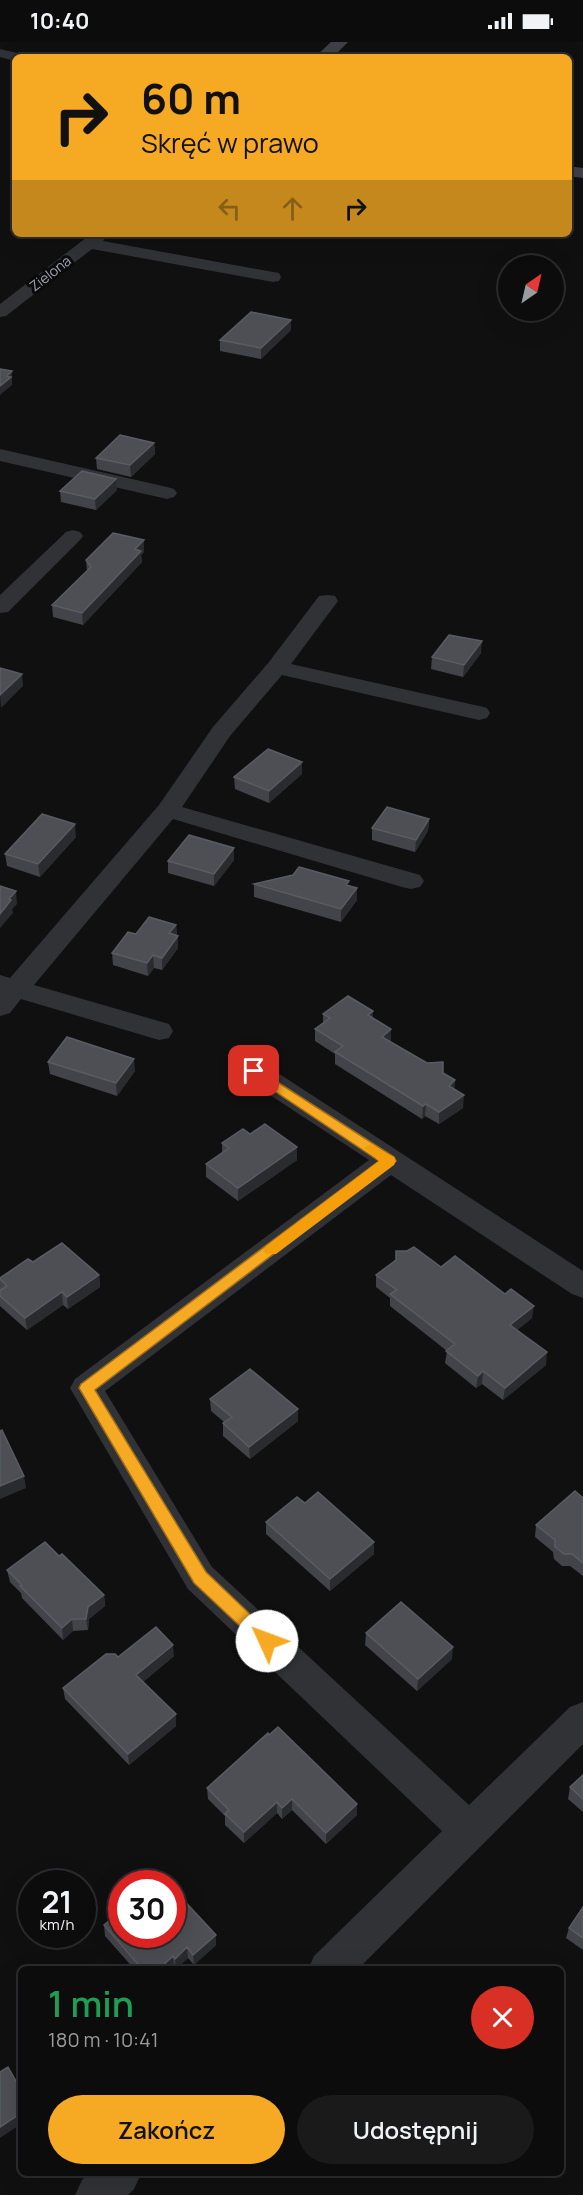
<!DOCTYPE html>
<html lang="pl">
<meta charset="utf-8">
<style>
body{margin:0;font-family:Manrope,sans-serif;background:#1a1a1b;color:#f1f3f6;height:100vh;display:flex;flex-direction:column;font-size:22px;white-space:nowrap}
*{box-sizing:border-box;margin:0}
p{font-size:20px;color:#9a9b9d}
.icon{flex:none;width:33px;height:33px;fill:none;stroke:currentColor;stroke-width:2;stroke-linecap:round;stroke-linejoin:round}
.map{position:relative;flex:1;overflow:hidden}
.panel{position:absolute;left:18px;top:1924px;width:546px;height:210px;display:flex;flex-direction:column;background:#0c0c0d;border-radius:9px;box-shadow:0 6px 24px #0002,0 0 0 2px #2c2c2e}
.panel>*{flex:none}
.hud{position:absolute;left:12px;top:12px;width:560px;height:183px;border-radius:9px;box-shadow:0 6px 24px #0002,0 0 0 2px #2c2c2e;background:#f6aa23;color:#111;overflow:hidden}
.needle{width:39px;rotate:34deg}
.buttons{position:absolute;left:498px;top:213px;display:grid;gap:12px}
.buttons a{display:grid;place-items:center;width:66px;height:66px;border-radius:50%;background:#0c0c0d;box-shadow:0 6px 24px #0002,0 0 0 2px #2c2c2e;font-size:30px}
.speed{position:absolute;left:18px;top:1828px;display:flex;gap:12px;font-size:30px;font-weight:700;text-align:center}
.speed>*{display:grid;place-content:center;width:78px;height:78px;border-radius:50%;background:#0c0c0d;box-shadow:0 6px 24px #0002,0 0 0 2px #2c2c2e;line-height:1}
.speed small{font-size:15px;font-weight:400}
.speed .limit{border:9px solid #d22;background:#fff;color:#111}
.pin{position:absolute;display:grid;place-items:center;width:51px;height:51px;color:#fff;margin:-26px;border-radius:12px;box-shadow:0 3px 9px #0006}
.me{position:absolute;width:66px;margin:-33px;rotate:313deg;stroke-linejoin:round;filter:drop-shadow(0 0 4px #0008)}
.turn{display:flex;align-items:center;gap:21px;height:126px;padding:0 30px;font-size:27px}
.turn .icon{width:78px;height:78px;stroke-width:2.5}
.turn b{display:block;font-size:42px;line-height:51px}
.lanes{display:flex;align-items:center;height:57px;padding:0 30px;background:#0003;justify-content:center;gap:30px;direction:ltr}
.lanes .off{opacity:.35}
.round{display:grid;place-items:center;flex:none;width:63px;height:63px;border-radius:32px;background:#1a1a1b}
.overview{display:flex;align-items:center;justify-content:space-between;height:102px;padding:0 30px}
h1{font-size:36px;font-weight:600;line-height:45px;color:#1e9e55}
.button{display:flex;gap:12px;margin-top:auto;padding:12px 30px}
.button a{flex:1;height:69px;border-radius:36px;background:#f6aa23;color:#111;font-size:24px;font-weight:600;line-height:69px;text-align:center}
.button a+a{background:#1a1a1b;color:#f1f3f6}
.status{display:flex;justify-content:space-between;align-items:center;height:42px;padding:0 30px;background:#0c0c0d;direction:ltr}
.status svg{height:16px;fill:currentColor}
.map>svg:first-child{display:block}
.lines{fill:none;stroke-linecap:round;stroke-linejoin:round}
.street{fill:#313236;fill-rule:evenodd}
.secondary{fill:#3f4146;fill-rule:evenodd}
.wall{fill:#434449}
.shaded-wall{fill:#2a2b2e}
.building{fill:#4d4f54;stroke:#5a5c63;stroke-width:1.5}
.route{fill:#f6aa23;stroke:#a06e17;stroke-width:1.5}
.slow{fill:#f59e0b}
.labels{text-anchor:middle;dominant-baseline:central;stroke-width:6;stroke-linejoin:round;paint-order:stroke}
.far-street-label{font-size:14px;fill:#a0a6b3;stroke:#0b0b0c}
</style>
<div class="status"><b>10:40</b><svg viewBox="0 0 49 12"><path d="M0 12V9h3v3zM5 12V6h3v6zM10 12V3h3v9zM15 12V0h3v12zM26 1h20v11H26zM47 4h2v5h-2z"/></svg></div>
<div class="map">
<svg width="583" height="2153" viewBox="0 0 583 2153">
<rect width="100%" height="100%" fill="#101011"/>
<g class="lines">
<path class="street" d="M0,7l21,5 2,3h-8v4l-15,-4z
M91,192h18l-6,7 170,31 6,1 2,4 -2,4 -6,1 -181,-33 -86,67 -6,1v-13z
M0,407l167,38 7,2 3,4 -3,4 -7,2 -167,-38z
M73,488l7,2 3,4 -3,4 -72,72 -8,1v-18l66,-63z
M327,553l8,1 3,5 -47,63 188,42 8,2 3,5 -3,5 -8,2 -197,-45 -52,61 -48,71 238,68 4,6 -4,6 -9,2 -9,-2 -229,-68 -139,166 135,39 4,7 -4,7 -10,2 -138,-41 -11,14 -10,3v-41l10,3 149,-173 54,-78 56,-65 50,-66z
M254,1019l10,3 319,207v27l-11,-4 -181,-119 -286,216 107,176 257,238 101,-98 13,-5v42l-226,226h-49l6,-14 128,-125 -254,-242 -118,-201 5,-9 294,-219 -125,-82 -4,-7 4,-7z
M88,2132h53l-7,15 -6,6h-53l7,-15z"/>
<path class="secondary" d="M331,0h17l-15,15h-18z
M568,124l15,2v10l-15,-2z"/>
</g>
<path class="wall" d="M291,288l-30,29 -41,-8v-11z
M154,401l1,11 -24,23 -34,-8 -1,-11z
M117,448l-21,20 -35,-8 -1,-11z
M144,498v12l-3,3 1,7 -59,63 -30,-8 -1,-12 35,-34 -1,-11z
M481,611l-18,24 -32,-8 1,-12z
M302,732l-33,29 -34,-14 -1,-12z
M429,777l-1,12 -13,21 -43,-12v-12z
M76,795l-36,40 -33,-11 -2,-12z
M234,818l-20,26 -46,-13v-12z
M254,842l103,4v12l-16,22 -87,-25z
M176,883l2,23 -16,22 -8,-2 -6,8 -35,-11 -1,-12 24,-19z
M373,969v7l18,24 64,38 -1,9 9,19 -24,16 -14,-8 -3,3 -87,-55v-10l-20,-13v-12l8,-6v-9z
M48,1020l87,9 -18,25 -67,-22z
M250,1092l47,13v13l-59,41 -32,-24v-13l16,-11v-10z
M33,1220l66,13 1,12 -32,22 -5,-4 -36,25 -27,-24v-28z
M441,1225l91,51 -15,12 29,35 -43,35 -21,-16 -6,4 -31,-25 2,-12 -57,-45v-8l-14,-11v-12z
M210,1357l88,22 -48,38 -27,-23v-13l1,-1 -13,-11z
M583,1456v78l-13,-10h-8l-8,-7 -1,-7 -18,-15 1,-12z
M305,1461l69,39v12l-44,37 -64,-57v-12z
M59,1514l45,39 1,11 -16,13 -1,11 -15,1 -10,9 -41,-42 -1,-5 -11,-11 -3,-12z
M366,1591l86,26 -35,32 -52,-46z
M174,1614l-31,26 33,32v12l-47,39 -64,-66 -2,-11 55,-31z
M268,1691l89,82 -31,29 -34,-34 -10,9 -5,-6 -33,30 -19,-18v-9l-17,-17 -1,-11z
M583,1733v37l-15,-13 2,-12z
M583,1865v43l-17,-12 3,-10z
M104,1883l112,10v10l-22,20 -6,-7 -12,11 -2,-2 -4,3h-35l-30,-34z"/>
<path class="shaded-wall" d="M291,278v10l-30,29v-11z
M12,329v14l-12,10v-9l7,-10z
M154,401l1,11 -24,23 -1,-12z
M116,437l1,11 -21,20 -1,-11z
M144,498v12l-3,3 1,7 -59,63 -1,-12 53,-64z
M482,599l-1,12 -18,24 1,-12z
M22,632l1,12 -22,22 -1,-13z
M302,720v12l-33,29v-12z
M429,777l-1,12 -13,21 1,-12z
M75,782l1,13 -36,40 -2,-13z
M234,806v12l-20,26v-12z
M357,846v12l-16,22v-13z
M16,849l1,13 -5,5 1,4 -13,15v-14l9,-15z
M176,883l1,12 -8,-4z
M178,894v12l-16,22v-12z
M153,913l1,13 -6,8 -1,-13z
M373,969v12l-5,-8z
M391,987v13l-9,-5z
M134,1017l1,12 -18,25 -1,-13z
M455,1038l-1,13 -5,-7z
M464,1053l-1,13 -24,16v-12z
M426,1062l-1,12 -3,3 1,-13z
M297,1105v13l-59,41v-13z
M99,1233l1,12 -32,22 -1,-12z
M62,1250l1,13 -36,25 -2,-12z
M534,1264l-2,12 -23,19 1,-12z
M547,1310l-1,13 -43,35 2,-12z
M483,1329l-1,13 -6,4 2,-12z
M298,1367v12l-48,38 -1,-12z
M24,1434l2,12 -26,11v-13z
M374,1500v12l-44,37v-12z
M104,1553l1,11 -16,13 -1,11 -2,-11 2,-12z
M72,1577l1,12 -10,9 -1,-12z
M173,1603l1,11 -37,31 -1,-12z
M453,1605l-1,12 -35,32 1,-12z
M176,1672v12l-47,39 -1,-11z
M292,1757v11l-10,9v-11z
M277,1760v11l-33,30v-11z
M357,1762v11l-31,29v-11z
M216,1893v10l-22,20 -1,-10z
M187,1905l1,11 -12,11 -1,-10z
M173,1914l1,11 -4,3h-12z
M21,2071v11l-21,14v-11z"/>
<path class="building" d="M251,270l40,8 -30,28 -41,-8z
M0,327l12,2 -5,5 4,1 -11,9z
M120,393l34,8 -24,22 -34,-7z
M82,429l34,8 -21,20 -35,-8z
M113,491l31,7 -9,9 6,2 -59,62 -30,-8 39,-38 -5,-7z
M449,593l33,6 -18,24 -32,-8z
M0,626l22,6 -22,21z
M268,707l34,13 -33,29 -35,-14z
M387,765l42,12 -13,21 -44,-12z
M42,772l33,10 -37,40 -33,-10z
M189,793l45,13 -20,26 -46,-13z
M299,825l50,14 -3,4 11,3 -16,21 -87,-25 39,-9z
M0,844l16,5 -7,8 2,1 -11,14z
M149,875l27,8 -7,8 9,3 -16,22 -9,-3 -6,8 -35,-10 16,-21 8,2z
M348,954l25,15 -5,4 23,14 -9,8 45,26 16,-1v11l12,7 -6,6 15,9 -25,17 -13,-8 -3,2 -88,-54 8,-6 -28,-17 15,-11 -7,-4z
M67,995l67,22 -18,24 -68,-21z
M265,1082l32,23 -59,41 -32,-24 23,-16 -7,-5 21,-14 7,5z
M62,1201l37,32 -32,22 -5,-5 -37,26 -25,-22v-6l7,-4 -7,-7v-1l28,-19 5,3z
M414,1205l27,20 14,-11 50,38 6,-5 23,17 -24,19 37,27 -42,36 -22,-17 -5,5 -32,-25 9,-7 -65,-50 7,-4 -21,-15 20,-15v-9h11z
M250,1327l48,40 -49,38 -26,-24 9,-6 -22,-18z
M2,1388l22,46 -24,10v-55z
M575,1449l8,7v65l-11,-9h-8l-9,-7v-7l-19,-15z
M318,1450l56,50 -44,37 -64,-57 31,-25 8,6z
M45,1500l14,14 3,-2 42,41 -16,12 -2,12h-14l-10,9 -42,-42 2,-1 -15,-15z
M401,1560l52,45 -35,32 -52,-46z
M156,1585l17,18 -37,30 40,39 -48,40 -65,-66 43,-34h9l3,3z
M278,1685l79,77 -31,29 -34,-34 -10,9 -5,-6 -33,30 -19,-18 4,-4 -22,-22 61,-55 1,2z
M583,1733v24l-13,-12z
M157,1836l6,6h-13z
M178,1852l38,41 -23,20 -6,-8 -12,12 -2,-3 -15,14h-15l-39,-45 8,-7 5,-18 5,-3v38h50v-40l2,2z
M583,1865v31l-14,-10z
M8,2025l13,23v23l-21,14v-55z"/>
<path class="route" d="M254,1025l140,90 2,4 -301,229 111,182 67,64 3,5 -3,5 -6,2 -6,-2 -67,-63 -115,-195 2,-4 298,-223 -130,-87 -2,-3 2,-3z"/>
<path class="slow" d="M370,1102l24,13 2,4 -2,4 -118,89h-10l-3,-4 3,-4 113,-85 -15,-13z"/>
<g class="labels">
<g class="far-street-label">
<text transform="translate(50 231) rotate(-38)">Zielona</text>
</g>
</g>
</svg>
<div class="buttons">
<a><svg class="needle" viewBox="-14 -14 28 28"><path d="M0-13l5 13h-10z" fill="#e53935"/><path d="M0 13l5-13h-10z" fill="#9a9b9d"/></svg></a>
</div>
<div class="speed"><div>21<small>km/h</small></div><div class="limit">30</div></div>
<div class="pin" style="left:254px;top:1029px;background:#d93025"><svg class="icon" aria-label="arrive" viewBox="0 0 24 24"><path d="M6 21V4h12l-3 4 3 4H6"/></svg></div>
<svg class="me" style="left:267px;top:1599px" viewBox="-20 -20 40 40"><circle r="19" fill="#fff"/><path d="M0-13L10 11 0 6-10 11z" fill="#f6aa23"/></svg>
<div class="hud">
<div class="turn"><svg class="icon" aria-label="right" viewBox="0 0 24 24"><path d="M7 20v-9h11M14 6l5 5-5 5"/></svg><div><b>60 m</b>Skręć w prawo</div></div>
<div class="lanes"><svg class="icon off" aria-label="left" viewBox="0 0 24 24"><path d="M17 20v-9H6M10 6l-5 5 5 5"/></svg><svg class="icon off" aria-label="ahead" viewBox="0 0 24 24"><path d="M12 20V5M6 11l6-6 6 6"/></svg><svg class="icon" aria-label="right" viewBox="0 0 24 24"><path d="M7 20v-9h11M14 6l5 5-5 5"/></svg></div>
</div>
<section class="panel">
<div class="overview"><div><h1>1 min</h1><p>180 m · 10:41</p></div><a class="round" style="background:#d93025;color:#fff"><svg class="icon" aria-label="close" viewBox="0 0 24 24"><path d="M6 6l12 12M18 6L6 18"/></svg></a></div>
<div class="button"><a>Zakończ</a><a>Udostępnij</a></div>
</section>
</div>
